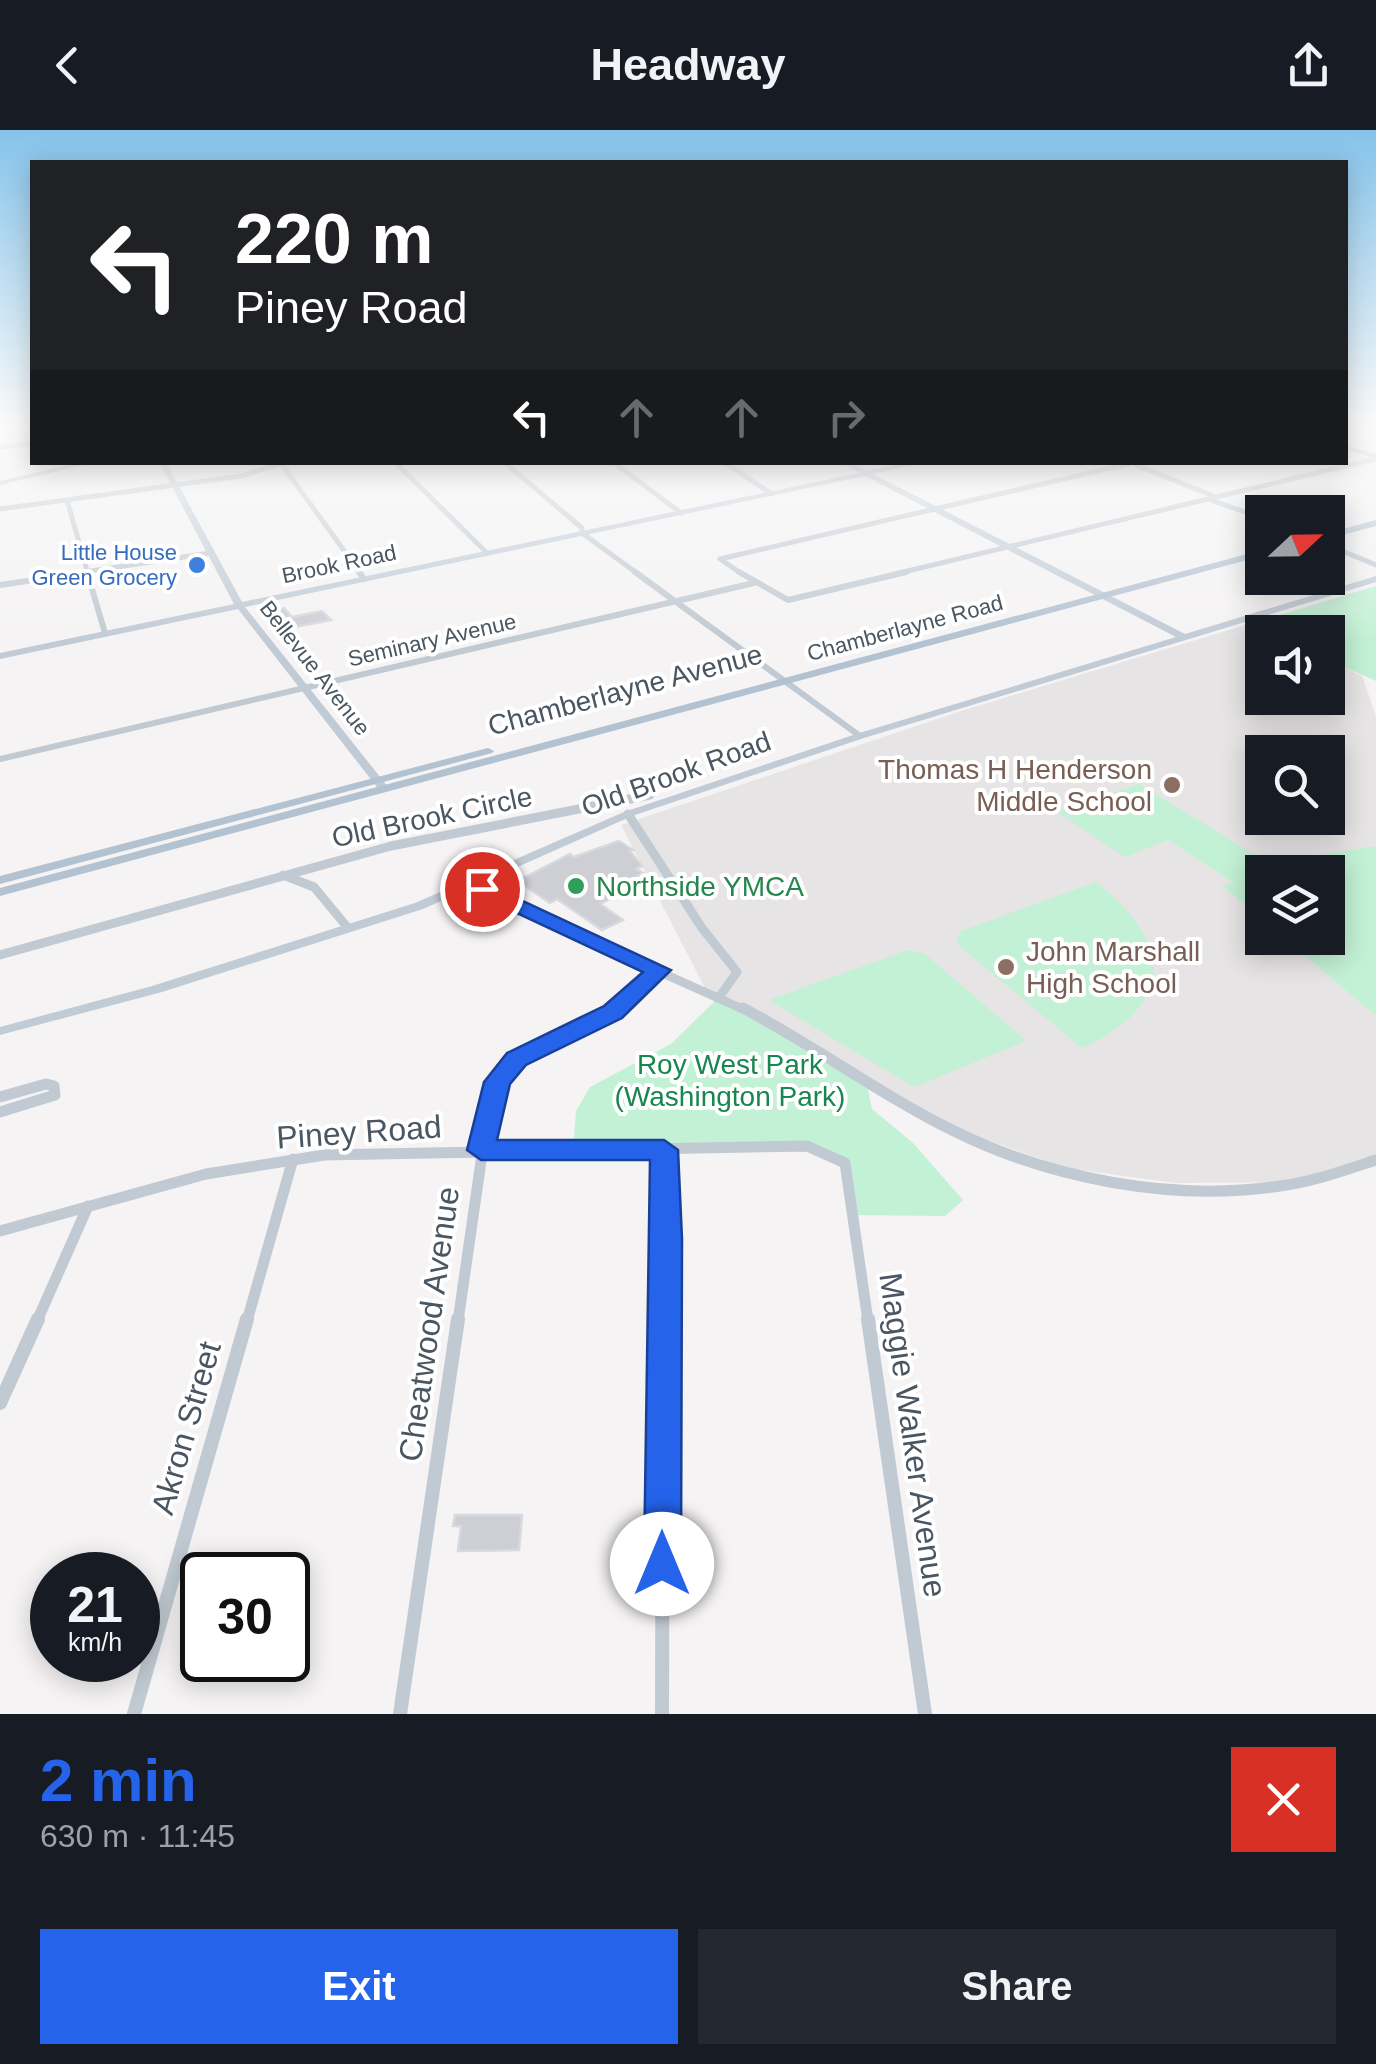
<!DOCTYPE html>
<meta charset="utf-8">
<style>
body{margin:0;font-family:Helvetica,sans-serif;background:#242831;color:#f1f3f6;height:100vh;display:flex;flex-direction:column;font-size:38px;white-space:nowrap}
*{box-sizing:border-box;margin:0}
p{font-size:32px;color:#9ea1a6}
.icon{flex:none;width:55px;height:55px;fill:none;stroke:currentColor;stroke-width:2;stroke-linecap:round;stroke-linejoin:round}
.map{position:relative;height:1584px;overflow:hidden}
.side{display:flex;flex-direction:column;background:#171b24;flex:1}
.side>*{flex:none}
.guide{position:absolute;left:30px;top:30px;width:1318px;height:305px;border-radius:0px;box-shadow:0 5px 25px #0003;background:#202124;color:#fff;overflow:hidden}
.needle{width:65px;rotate:68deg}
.controls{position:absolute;left:1245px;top:365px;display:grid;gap:20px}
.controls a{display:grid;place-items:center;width:100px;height:100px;border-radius:0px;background:#171b24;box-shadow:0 5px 25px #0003;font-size:50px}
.speed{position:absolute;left:30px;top:1422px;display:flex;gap:20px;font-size:50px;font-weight:700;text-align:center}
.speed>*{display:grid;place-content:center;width:130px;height:130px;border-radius:50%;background:#171b24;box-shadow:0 5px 25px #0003;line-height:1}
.speed small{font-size:25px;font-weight:400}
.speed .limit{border:5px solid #111;border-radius:15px;background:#fff;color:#111}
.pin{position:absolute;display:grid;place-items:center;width:85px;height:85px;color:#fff;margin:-42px;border:5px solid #fff;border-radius:50%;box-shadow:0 2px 10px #0007}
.me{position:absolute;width:110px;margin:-55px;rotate:0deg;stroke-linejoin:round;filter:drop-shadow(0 0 8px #0008)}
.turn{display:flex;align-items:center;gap:35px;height:210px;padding:0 40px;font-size:45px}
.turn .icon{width:130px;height:130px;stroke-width:2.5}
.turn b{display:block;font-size:70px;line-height:85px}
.lanes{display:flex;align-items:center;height:95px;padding:0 40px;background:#0003;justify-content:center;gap:50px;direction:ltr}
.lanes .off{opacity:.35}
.round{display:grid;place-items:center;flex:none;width:105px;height:105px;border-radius:0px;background:#242831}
.head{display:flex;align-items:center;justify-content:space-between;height:170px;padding:0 40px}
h1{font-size:60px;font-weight:700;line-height:75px;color:#2563eb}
.action{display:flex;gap:20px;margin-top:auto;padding:20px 40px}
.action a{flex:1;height:115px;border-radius:0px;background:#2563eb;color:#fff;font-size:40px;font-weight:700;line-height:115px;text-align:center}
.action a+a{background:#242831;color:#f1f3f6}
header{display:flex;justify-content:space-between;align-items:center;height:130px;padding:0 40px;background:#171b24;font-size:45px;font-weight:700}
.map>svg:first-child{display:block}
.education{fill:#e6e4e5;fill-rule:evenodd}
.green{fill:#c3f1d5}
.building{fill:#cdcfd5;stroke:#d7d9de;stroke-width:2.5}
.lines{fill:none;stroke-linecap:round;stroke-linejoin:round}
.street-far4{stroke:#c1cad2;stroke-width:5}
.street-far3{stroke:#c1cad2;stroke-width:6}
.street-far2{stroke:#c1cad2;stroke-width:9}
.street-far1{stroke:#c1cad2;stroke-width:11}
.street{stroke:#c1cad2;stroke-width:14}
.secondary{fill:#c1cbd6;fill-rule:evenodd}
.primary{fill:#b3c2d1;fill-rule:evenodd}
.route{fill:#2563eb;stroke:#184099;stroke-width:2.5}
.shop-dot{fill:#3f7fe0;stroke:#fff;stroke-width:4}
.education-dot{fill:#8d6e63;stroke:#fff;stroke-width:4}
.leisure-dot{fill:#2e9e5b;stroke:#fff;stroke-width:4}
.labels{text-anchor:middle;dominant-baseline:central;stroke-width:8;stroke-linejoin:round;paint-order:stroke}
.far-shop-label{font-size:22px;fill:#366cbe;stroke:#fff;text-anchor:end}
.far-street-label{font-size:22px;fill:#4a5661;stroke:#fff}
.street-label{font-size:28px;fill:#4a5661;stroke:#fff}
.education-label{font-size:28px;fill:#785e54;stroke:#fff;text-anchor:end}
.leisure-label{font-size:28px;fill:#27864d;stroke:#fff;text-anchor:start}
.park-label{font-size:28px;fill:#17864f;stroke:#fff}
.near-street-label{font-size:32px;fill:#4a5661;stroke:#fff}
</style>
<header><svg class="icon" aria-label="back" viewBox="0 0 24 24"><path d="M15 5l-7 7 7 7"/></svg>Headway<svg class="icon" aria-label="share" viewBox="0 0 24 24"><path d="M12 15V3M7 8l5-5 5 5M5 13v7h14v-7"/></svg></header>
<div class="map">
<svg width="1376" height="1584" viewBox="0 0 1376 1584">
<rect width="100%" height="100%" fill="#f5f3f3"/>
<path class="education" d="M1252,493l19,9h-9v66h66v-38l34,16 14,40v130l-152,40 38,33v19h22l92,78v143l-61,23 -140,1 -109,-15 -110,-39 -247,-133 -88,-171 343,-115zM1262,622h66v66h-66z"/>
<path class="green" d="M1376,456v95l-48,-21v-28h-57l-19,-9z
M1139,654l142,87 50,-18 45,-7v170l-92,-78h44v-66h-66v47l-39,-33 10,-4 -65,-42 -43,17 -67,-45z
M1096,752c78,61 80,123 -14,166l-126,-105 5,-12z
M908,820l16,3 102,88 -112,46 -145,-87z
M720,866l145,80 7,33 41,34 50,57 -18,16 -92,-1 -8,-52 -18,-11 -254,-2 3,-39 14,-24 81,-43z"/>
<path class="building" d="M284,478l8,9 30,-6 9,9 -52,10 -9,-19z
M619,711l14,9 -3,1 12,15 -6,3 7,4 -19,10 7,5 -31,16 23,16 -21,10 -45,-31 -7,4 -32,-22 52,-27 4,3z
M455,1385h67l-3,35 -61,1 3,-25h-8z"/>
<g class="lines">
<path class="street-far4" d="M1345,295l16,-4
M0,317l32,-4
M280,332l81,112
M395,332l92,91
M504,332l78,66v5l56,41
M613,332l68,51
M724,332l48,32
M1136,335l80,32 160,-38
M67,370l21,74
M0,379l241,-33 44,-14
M1328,415l48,20
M71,444l139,-21
M742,444l-22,-15 408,-95
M895,444l313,-75 54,19"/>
<path class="street-far3" d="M87,442l18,61
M359,442l5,7
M635,442l225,164
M739,442l49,28 118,-28
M0,455l88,-13
M0,629l754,-176"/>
<path class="street-far2" d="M628,684l74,114 35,44 -17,24
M283,745l31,12 34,41
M473,753l60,32 214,96
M0,825l391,-109 259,-51
M616,881l43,-41"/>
<path class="street-far1" d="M743,878c72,38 138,87 211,123 97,48 218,71 326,55 33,-4 65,-16 96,-26
M0,967l46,-13 8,2 1,9 -55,17
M0,1101l206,-57 118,-19 483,-9 38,17 23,158
M37,1191l51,-115
M247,1191l46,-162
M458,1191l31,-215c30,-66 76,-63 131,-98
M663,1191l1,-171"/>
<path class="street" d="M868,1189l57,395
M0,1273l38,-84
M134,1584l113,-395
M400,1584l58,-395
M662,1584l1,-395"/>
<path class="secondary" d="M81,332h15l-96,23v-4z
M159,332h7l76,140 617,-129 -18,-11h9l17,9 41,-9h15l-50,12 312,160 191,-58v6l-512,156 -232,78 -209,93 -261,83 -162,43v-8l152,-41 263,-83 209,-91 232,-78 320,-97 -311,-161 -620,131 143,180 1,2 -1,2h-8l-142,-182 -238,50v-6l234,-49z"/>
<path class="primary" d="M1345,315l31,9v5l-31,-10z
M1376,390v6l-48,13v-6z
M1262,420v6l-1262,340v-8z
M488,618l6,3 -2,2 -492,131v-8z"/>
</g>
<linearGradient id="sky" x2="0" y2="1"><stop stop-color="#85c3ea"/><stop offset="0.57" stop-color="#fafafa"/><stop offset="1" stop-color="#fafafa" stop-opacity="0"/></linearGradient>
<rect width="1376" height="513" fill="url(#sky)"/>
<path class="route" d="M482,752l189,88 -49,48 -96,47 -16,19 -13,56h167l14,10 4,89 -1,325 -6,12 -13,5 -12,-5 -6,-12 6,-404h-169l-14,-10 17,-68 23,-29 97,-47 39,-34 -169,-79 -3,-4z"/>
<circle class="shop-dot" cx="197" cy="435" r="10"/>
<g class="education-dot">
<circle cx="1172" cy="655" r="10"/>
<circle cx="1006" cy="837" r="10"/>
</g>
<circle class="leisure-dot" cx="576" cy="756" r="10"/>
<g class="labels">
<g class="far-shop-label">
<text x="177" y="422">Little House<tspan x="177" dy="25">Green Grocery</tspan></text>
</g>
<g class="far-street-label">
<text transform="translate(339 434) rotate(-12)">Brook Road</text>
<text transform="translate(905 498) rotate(-15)">Chamberlayne Road</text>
<text transform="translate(432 510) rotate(-13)">Seminary Avenue</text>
<text transform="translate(315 538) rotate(52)">Bellevue Avenue</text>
</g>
<g class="street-label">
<text transform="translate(625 560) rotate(-15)">Chamberlayne Avenue</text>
<text transform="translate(676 644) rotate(-20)">Old Brook Road</text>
<text transform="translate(432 687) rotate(-12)">Old Brook Circle</text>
</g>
<g class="education-label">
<text x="1152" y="639">Thomas H Henderson<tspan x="1152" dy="32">Middle School</tspan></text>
<text x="1026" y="821" text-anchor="start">John Marshall<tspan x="1026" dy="32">High School</tspan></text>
</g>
<g class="leisure-label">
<text x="596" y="756">Northside YMCA</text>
</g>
<g class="park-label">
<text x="730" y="934">Roy West Park<tspan x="730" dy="32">(Washington Park)</tspan></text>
</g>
<g class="near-street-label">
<text transform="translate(359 1002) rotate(-4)">Piney Road</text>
<text transform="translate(429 1194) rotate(-82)">Cheatwood Avenue</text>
<text transform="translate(186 1298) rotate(-74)">Akron Street</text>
<text transform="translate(913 1305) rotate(82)">Maggie Walker Avenue</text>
</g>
</g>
</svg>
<div class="controls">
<a><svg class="needle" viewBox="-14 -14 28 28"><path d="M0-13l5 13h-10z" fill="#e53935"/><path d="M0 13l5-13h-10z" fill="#9ea1a6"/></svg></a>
<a><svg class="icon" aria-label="sound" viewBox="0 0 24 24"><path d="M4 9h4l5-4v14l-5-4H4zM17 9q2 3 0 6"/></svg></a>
<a><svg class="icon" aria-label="search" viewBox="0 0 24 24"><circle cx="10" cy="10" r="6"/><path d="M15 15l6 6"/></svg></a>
<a><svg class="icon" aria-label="layers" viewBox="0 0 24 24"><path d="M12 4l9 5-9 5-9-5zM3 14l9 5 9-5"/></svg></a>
</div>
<div class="speed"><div>21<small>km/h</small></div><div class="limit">30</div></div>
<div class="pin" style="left:482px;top:759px;background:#d93025"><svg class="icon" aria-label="arrive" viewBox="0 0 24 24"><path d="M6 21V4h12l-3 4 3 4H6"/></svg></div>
<svg class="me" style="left:662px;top:1434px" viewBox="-20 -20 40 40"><circle r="19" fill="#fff"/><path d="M0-13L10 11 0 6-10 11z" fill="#2563eb"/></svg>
<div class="guide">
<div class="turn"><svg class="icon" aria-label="left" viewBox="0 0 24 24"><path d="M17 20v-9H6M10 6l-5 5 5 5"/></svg><div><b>220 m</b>Piney Road</div></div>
<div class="lanes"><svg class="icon" aria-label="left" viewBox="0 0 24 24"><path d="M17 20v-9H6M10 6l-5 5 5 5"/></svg><svg class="icon off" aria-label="ahead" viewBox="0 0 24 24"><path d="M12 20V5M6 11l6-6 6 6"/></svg><svg class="icon off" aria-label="ahead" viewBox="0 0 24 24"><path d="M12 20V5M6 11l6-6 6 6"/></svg><svg class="icon off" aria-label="right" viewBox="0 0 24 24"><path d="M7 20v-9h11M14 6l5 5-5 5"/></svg></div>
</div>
</div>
<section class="side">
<div class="head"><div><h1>2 min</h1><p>630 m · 11:45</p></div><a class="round" style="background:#d93025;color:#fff"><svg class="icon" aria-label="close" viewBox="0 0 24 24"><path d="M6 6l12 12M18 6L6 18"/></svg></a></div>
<div class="action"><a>Exit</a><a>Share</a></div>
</section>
